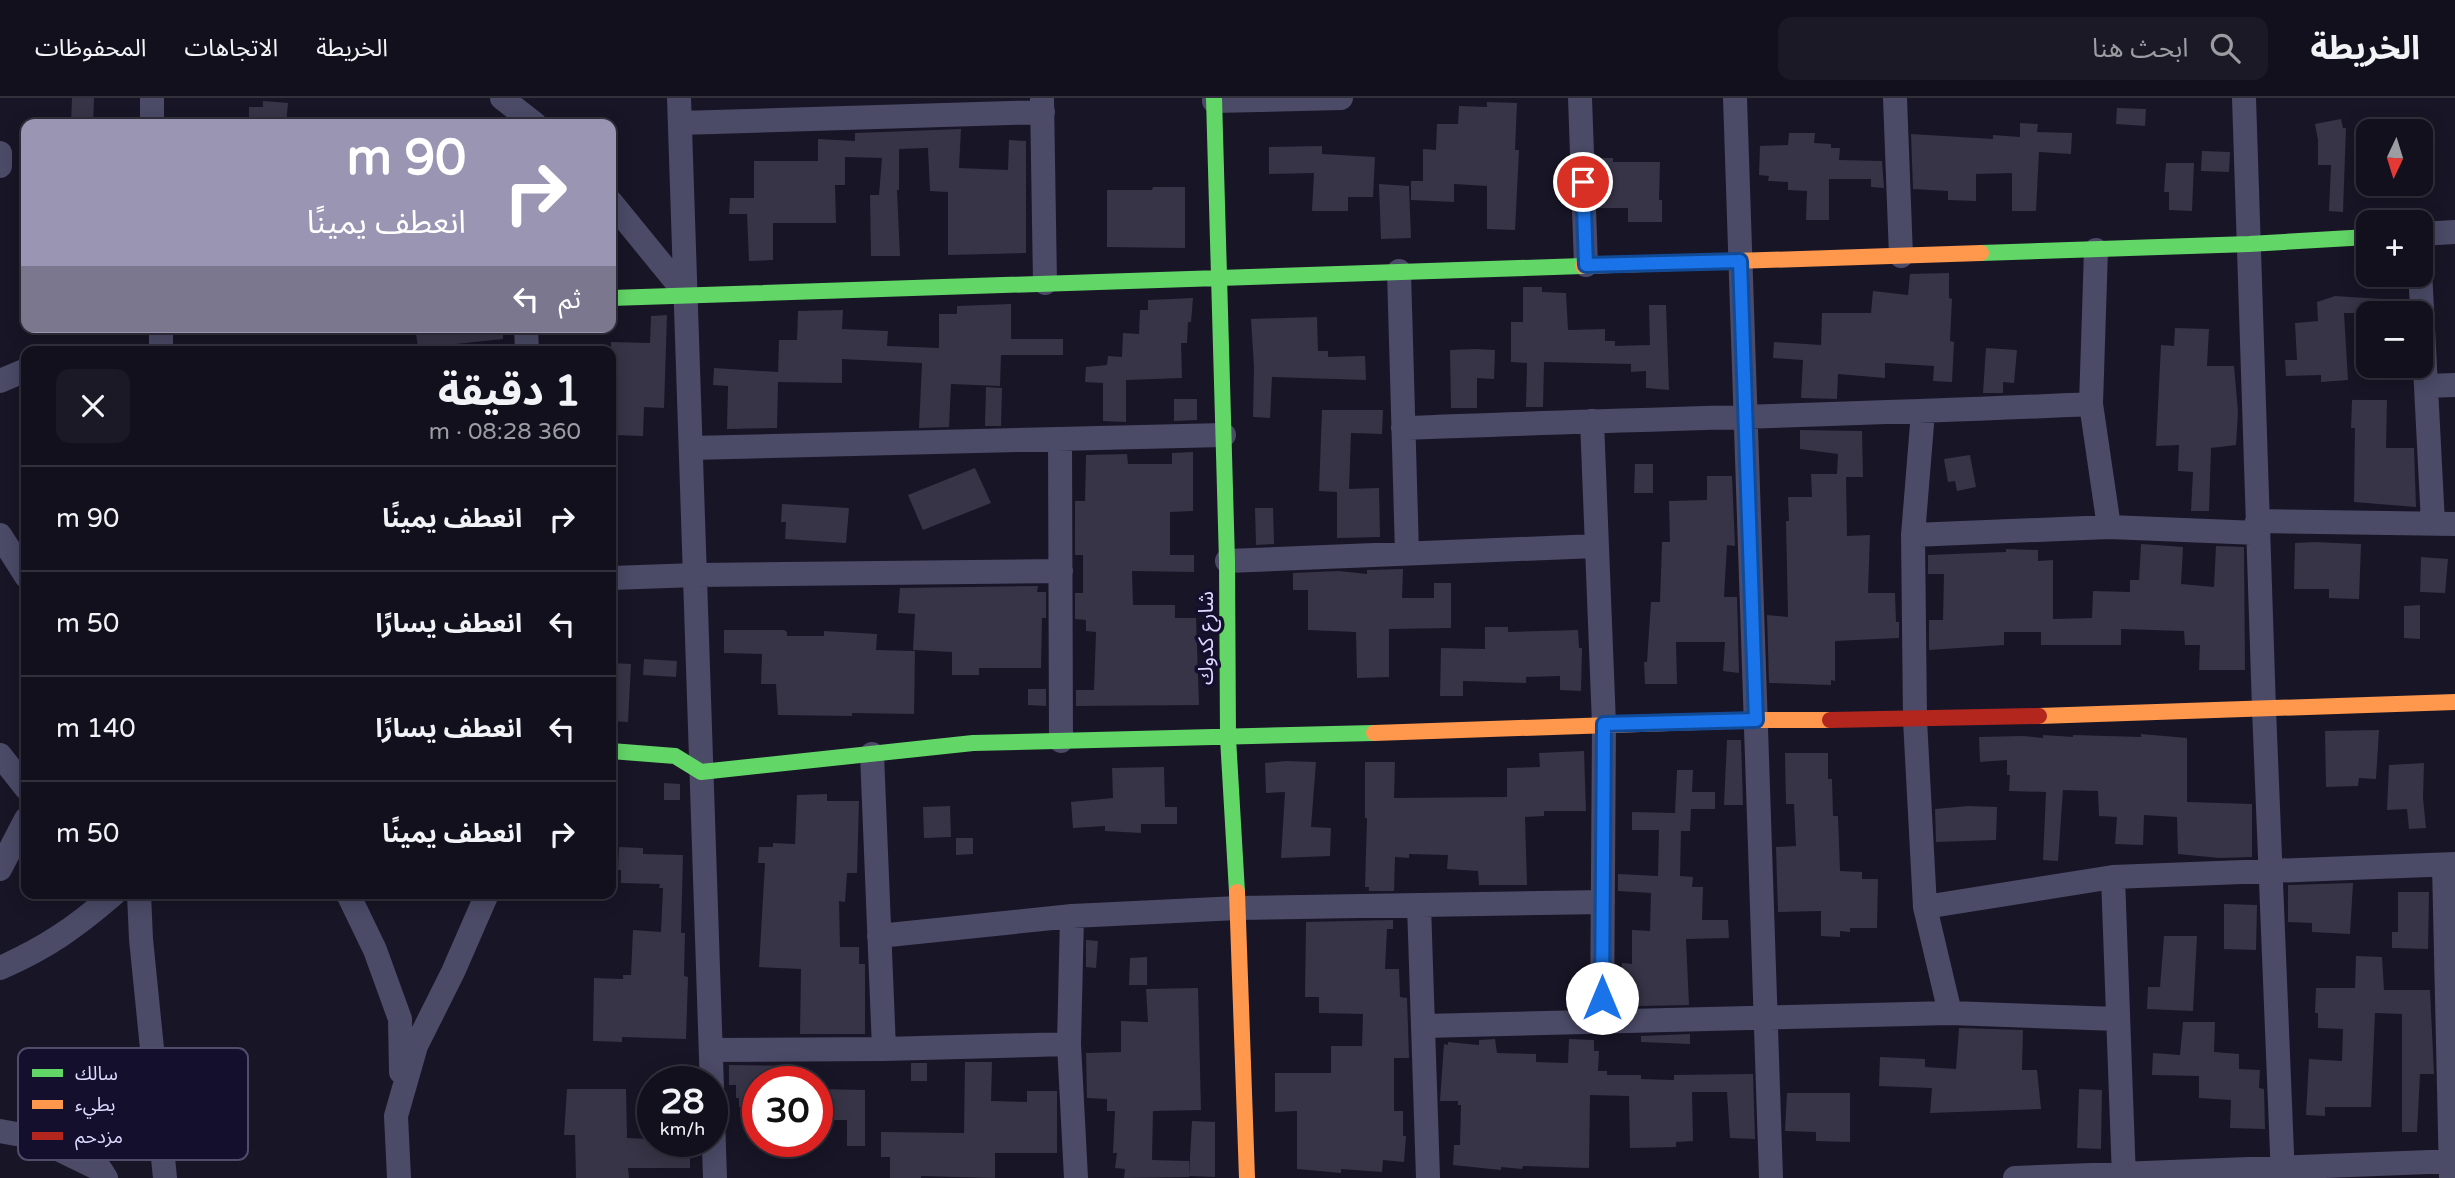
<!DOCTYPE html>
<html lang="ar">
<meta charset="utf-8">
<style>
body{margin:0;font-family:"Varela Round","Noto Sans Arabic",sans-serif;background:#1b1925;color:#f1f3f6;direction:rtl;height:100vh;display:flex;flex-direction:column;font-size:26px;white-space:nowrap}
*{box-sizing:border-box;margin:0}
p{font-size:23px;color:#9c9da3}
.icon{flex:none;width:38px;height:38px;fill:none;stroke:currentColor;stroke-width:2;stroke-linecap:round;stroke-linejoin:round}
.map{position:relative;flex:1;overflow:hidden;direction:ltr}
.drawer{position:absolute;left:21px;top:248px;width:595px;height:553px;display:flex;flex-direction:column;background:#12101c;border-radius:14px;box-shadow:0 4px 18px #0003,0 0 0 2px #31303b;direction:rtl}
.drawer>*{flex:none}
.guide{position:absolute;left:21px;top:21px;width:595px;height:214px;border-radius:14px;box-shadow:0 4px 18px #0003,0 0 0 2px #31303b;direction:rtl;background:#9995b3;color:#fff;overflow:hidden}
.needle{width:46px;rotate:184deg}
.controls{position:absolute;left:2356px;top:21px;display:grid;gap:14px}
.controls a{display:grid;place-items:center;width:77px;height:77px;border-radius:14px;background:#12101c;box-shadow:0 4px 18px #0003,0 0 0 2px #31303b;font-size:35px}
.speed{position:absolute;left:637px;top:968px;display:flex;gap:14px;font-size:35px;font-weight:700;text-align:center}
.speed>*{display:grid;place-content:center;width:91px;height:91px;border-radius:50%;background:#12101c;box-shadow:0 4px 18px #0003,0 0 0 2px #31303b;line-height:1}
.speed small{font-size:18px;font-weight:400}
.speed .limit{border:10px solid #d22;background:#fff;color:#111}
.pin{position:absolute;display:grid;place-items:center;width:60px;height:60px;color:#fff;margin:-30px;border:4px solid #fff;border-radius:50%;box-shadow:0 2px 7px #0007}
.me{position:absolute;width:77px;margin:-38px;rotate:0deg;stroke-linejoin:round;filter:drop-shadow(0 0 5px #0008)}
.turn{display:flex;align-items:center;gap:24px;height:147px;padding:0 35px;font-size:32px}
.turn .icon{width:91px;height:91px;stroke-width:2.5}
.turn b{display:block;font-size:49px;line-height:60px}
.then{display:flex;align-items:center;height:66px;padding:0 35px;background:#0003;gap:14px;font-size:26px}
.round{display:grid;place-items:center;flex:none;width:74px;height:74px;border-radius:14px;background:#1b1925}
.headline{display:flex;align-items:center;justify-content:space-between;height:119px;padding:0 35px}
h1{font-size:42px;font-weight:700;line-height:52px}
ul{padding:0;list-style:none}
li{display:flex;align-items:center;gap:21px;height:105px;padding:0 35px;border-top:2px solid #31303b}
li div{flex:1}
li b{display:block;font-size:26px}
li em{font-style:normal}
header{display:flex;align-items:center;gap:42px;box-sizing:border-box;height:98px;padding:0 35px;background:#12101c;border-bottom:2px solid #31303b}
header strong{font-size:33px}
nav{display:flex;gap:38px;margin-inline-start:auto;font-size:24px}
.search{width:490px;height:63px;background:#1b1925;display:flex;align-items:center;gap:18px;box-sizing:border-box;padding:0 24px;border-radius:14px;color:#9c9da3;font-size:26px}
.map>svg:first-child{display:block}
.building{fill:#373447}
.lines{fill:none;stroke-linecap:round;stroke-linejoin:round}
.street{stroke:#4b4a67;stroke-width:24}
.fast{stroke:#63d668;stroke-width:16}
.slow{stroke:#ff974d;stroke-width:16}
.jam{stroke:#b3261e;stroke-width:16}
.route-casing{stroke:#114b97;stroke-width:18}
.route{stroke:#1a73e8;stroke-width:12}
.labels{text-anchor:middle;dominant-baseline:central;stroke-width:7;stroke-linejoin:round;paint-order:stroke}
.street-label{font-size:21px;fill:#dedaff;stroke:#130f2c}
.key{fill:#130f2c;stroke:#504c6b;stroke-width:2}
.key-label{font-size:19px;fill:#dedaff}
</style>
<header>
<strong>الخريطة</strong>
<div class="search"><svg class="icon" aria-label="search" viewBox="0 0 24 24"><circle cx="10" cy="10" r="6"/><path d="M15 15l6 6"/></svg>ابحث هنا</div>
<nav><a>الخريطة</a><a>الاتجاهات</a><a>المحفوظات</a></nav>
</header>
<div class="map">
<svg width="2455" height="1080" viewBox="0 0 2455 1080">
<rect width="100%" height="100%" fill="#181526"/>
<path class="building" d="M72,0h22l-1,26h-22z
M263,3l25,2 -2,21h-37v-17h14z
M1487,4l30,1 -2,47h4l-4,80 -28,-1v-43l-33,-2v18l-43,-2v-19h12v-32l13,1 1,-26h21l1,-18 28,1z
M2117,10l29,1 -1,17 -29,-2z
M2341,21l2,9h3l-3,84 -14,-1 2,-46h-13v-25l-3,-16z
M2020,25l18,1 -1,8 35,1 -1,21 -32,-2 -3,59h-24v-38l-36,1v27l-28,-1v-9l-35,-2 -2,-55 82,5v-4l27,2z
M961,31l-2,39 49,2 1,-30 17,1v112l-78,2v-63l-18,-1 -2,-43 -29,1v41h-2l3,66h-29l-1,-61h9l3,-37 -37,-1v28h-10l1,38h-63v37l-24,1 -2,-47h-18l1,-16h24v-37h64v-22l37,2v-8z
M1789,35h26l-1,10 17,1v4h9l-1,12 43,1 2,27 -13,-1v-8h-42v41h-23l1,-29 -19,-1v-8l-20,-1 1,-5 -10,-1 1,-29 28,-1z
M1322,48v8l53,3 -2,40h-25v14h-36l2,-38 -45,1v-27z
M2202,53l28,1 -1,20 -28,-1z
M1597,60h16v4h47l-1,38h3v22h-34v-14h-29z
M2166,65h28l-2,48 -23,-1v-18h-5z
M1379,86l30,2 2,52 -30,1z
M1153,89h32v61l-78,-1v-57h45z
M1949,175v25l3,1 -2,42 4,1 -2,40 -19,-1 1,-15 -49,-3v15l-47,-4 -1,25 -36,-1 2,-38 -30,-2 1,-16 47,3 1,-32h49l2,-22 35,4 2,-21z
M1523,189h19v5l24,1 2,37 37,-1v12h10v5l35,-1 -1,-40h17l3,85 -23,-2v-17l-15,1v-8l-87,-2 -1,45h-17l1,-44 -16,-1v-40h12z
M2335,198l62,4v13h-53l4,67 -27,2v-7l-35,1 -1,-16h12l-2,-37 23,-2 -1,-19z
M1193,200l-2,24h-3l-1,21h-6l1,35 -56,2v42l-23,-1v-38l-18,-1 1,-15 21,-2 1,-9 14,1 1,-24 16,1 1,-24h8v-10z
M1011,206v35h52v16h-62l-1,31 -49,-2 -2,43 -30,1 3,-65 -80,-4v24l-64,-1 -1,46 -50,1 1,-43 -15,-1 1,-17 64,4v3l1,-35h18l1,-29 45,-1 -1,19 46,2 -1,15 52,2v-34h18v-8z
M667,217l-3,93 -20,-1 -1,29 -28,-1 1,-42 -5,-1v-50l39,1 1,-27z
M1317,219l1,34h10v6l37,-1 1,24 -94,-3 -2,41 -17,-1 1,-50 -3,-48z
M462,229h41v12l-85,9 -2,-15z
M2175,230l34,1 -2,37h27l4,46 -2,33 -25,3 -2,63h-18l2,-39 -15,-1 1,-26 -23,1 5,-101 13,1z
M1986,250l31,2 -3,33 -11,-1v11h-20z
M1476,251l19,1 -1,29 -17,-1v30h-26l-1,-58z
M986,289l16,1 -1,38h-16z
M1174,301h23v21l-23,1z
M2352,302h35l-1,48h28l2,59 -62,-5 1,-74h-4z
M1322,312h61l-1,24 -31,-1 -2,56 30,-1 1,49 -43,1v-46l-18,-1z
M1800,332l62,1 1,46h-17l1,59 23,-1 -2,58h27l1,29h3v16l-64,3v40l-4,-1v5l-62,-2 -2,-68 21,2 -2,-96h3l-1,-24h24l-1,-23h26l1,-20 -38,-5z
M1193,354v59l-23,1v43h24v17l-62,-1 1,34h42v13h21l3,87 -123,1v-16h18l2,-58 -10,-1v-11l-11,-1v-26h8v-38h-8v-54h10l1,-46 41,-1 1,10h44v-11z
M1970,357l6,32 -19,4 -2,-10 -7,1 -4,-23z
M1635,366h18v29h-19z
M975,370l16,35 -68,27 -15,-35z
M1707,378h25l3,70 -8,-1 -3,52h13l2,76 -16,-2 2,-29h-49l1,42h-32l-1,-22h3l4,-60h9l2,-60h8l-1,-41 38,-1z
M782,406l67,4 -3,35 -61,-4 1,-17h-5z
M1255,410h18l1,36 -18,1z
M2314,444l47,2 -2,55 -30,-1v-9h-35l1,-46z
M2141,446l42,3 -2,37 33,3 2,-41 28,1 1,123h-46l1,-25h-15l-1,-14 -63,-2v16h-80v-13h-37v13l-75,5v-30h14l1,-46h-16v-19l78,-3v-3l32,1v11l15,-1v59l39,-1 1,-27 37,1v-12h9z
M2421,459l27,2 -3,34 -25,-1z
M1403,471l-1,29h32v-15h17v45l-62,1v48l-32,1 -1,-46 -48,-2v-40h-15v-17l46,-2 28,3v-4z
M1038,488l-1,6h9v26h-4l-1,50h-62v7h-27v-23l-39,-2 2,-36 -17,-1 2,-25z
M2420,507v34l-16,-1v-32z
M1485,529h23v5l70,-2 1,18h3l-1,43 -21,-1v-14l-34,1v6l-63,-2v15h-23l1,-48 44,1z
M724,532h60l3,2v4h37v-5l53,3 -1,16 39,1 -1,63 -62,-1v3l-74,-1 -2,-31h-15l1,-30 -38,-1z
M644,561l33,2 -1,16 -33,-2z
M611,565l20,1 -3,58 -17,-1z
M1028,591h18v17l-18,-1z
M2379,632l-3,49 -17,-1 -1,8 -32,1 -1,-56z
M2141,636l46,4v64l65,2v53l-33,1 -41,-4 -1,-37 -33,-2 -1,30 -28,-1 2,-27 -18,-1 -1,-25 -35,-1 -5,71 -15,-1 3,-68 -37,-1 1,-16h-3v-15l-27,2 -1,-25 44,-1 20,2v-3l30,2v-2l68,2z
M1727,642h14l2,65h-19z
M1584,653l2,60h-42v5l-19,1 2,68h-48l-1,-14 -31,-2 1,-14 -39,-1v4l-14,-1 -1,34h-25v-4h-4l2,-69h-2v-56h30l-1,36 113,-1v-29l33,-1 -1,-14z
M1785,655h43v26h4l1,37h5l2,55 22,1v7h16l-1,49h-27v4l-10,-1v6l-19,-1v-25l-43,1 -2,-65 20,-1 -2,-42h-8z
M1286,663l30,1 -5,65 20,1 -1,28 -49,2 4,-66 -19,1 -1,-30z
M2424,665l-1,35 3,30 -17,1 -2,-20 -20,1 2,-45z
M1164,669l1,40h12v17h-36v9l-36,-2v-5l-32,2 -2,-26 42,-4 -1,-30z
M1677,672h16l-1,22h23v17h-24l-1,22h-9l-1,45 13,1 -1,10h11l-1,33h26l1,18 -43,1 3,66 -50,1 -1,-14 -21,-1v-19l4,1 1,-10 10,1v-34l18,1 1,-38 -33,-2v-17l40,2 1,-46h-27v-18l43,1z
M664,685l16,1v16h-16z
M827,696v7h32l-2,72h-10l-2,29 -6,-1 1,46h19v17h6v70h-65l1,-65 -42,-2 6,-104h-7l1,-16h14v-4l22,1 2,-49z
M950,708l1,31 -27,1 -1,-31z
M1968,708l29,1 -1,33 -60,2 -1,-33z
M956,740h17v16l-17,1z
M619,749l24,1v6l40,1 -2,78h4l-1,43 4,1 -2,62 -64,-2v5l-29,-1 1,-63 29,1v-4h8l2,-45 28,2 2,-44h-4l1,-4 -39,-1v-13h-3z
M2353,785l-3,51 -38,-2v-9l-24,-1v-37z
M2398,794h31l-1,57 -36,-1v-16h6z
M2224,806l33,1 -1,45 -32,-1z
M1393,822v9h-6l-2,40h14l1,28 7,1 2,60h-15v53h9v25h3l-2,26 -21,-2 -1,12 -41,-3v4l-44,-4v-58l-22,1v-39h56v-27h31l1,-32 -44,-1v-16h-14l1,-75z
M2164,838h33l-4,75 -46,-2 1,-22h12z
M1086,842l12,1 -2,27 -10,-1z
M2356,858l26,1 2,33h46l4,84h-14l-3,58h-15v-118l-27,-1 -4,94h-46v9l-19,-1 3,-56 33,2 1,-32 -25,-1v-15h-3l1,-25h39z
M1147,859v28h-18l1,-27z
M1198,890l3,122 -48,1 -1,49 37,1v16l-65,1 1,-9 -10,-1 2,-15h-4l2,-42h-8v-12l-20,-1 -1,-45 35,-1v-31l27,1 -2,-33z
M2183,924h32l-1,30 25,2v15l21,1 -1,18 5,1 1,40 -35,-1 1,-28 -32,-2v-22l-47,-1 1,-22 27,2z
M1959,930l64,2 -1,40h15l4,39 -111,4 2,-25 -53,-2 1,-29 45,2v8l31,2z
M1690,936v10l-49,-2v-6z
M1495,941l2,14 39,1v8l32,1 1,-24 25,1v11h5l-1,20h9v4h34v4l33,1v-5l79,-1 2,65 -25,-1 -3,-46h-35l1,49 -17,1v5l-46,1 -1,-52 -39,-1 -1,73 -66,-2 -1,3 -21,-2v3l-48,-5 1,-20h6l1,-40h-3v-4h-18l4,-57 4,1v-3l31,3v-5z
M965,964h27l-1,39 36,1v-11h30v62h-62v25l-74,-2v2h-31v-21h-9v-25l83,1z
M911,965h16v18h-16z
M729,967l71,1v16h-42v25h-19v-9h-3v-13h-7z
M567,991h59l1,49 63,3v27h-62l1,10h-53l-1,-43h-11z
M817,991l48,1v56h-18v-26h-30z
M2079,991l23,1 -1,59 -24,-1z
M1787,995h63v49l-34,-1v-9l-31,-1z
M1192,1023l23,1v55l-26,-1z"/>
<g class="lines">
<path class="street" d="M152,0v26
M502,0l33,26
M679,0l36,1080
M1042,0l3,185
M1580,0l6,167
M1735,0l36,1080
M1895,0l6,158
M2244,0l20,611 19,469
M1214,3l127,-3
M680,25l363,-11
M0,55v13
M611,104l75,92
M2420,136l35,-2
M2420,172l13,253
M1399,173l8,282
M161,229v25
M526,229l1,25
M0,283l26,-11
M2426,288l29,-1
M2091,306l18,123
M1923,314l-10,123 2,185 10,187 25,106
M1592,323l12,303 -2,298
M1403,330c230,-9 459,-13 688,-24l5,-154
M1060,342l1,301
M691,350l533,-13
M2257,423l198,3
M0,437l26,41
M1913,437l196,-8 149,6
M1227,463l369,-15
M611,480l85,-3 365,-4
M872,656l12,295
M0,657l26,33
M2444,767l7,312
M0,771l26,-50
M2113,779l11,301
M139,796l2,45 24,239
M348,796l27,56 25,69 1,53
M1419,807l9,273
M1925,809l188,-30 342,-13
M1072,818l-3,128 7,134
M879,838l193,-20 166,-8 365,-6
M0,870c46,-20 76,-41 114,-74
M1424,928l526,-13 168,6
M712,952l172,-1 185,-5
M0,1033l33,6 68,33 5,8
M399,1080l-3,-62 20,-70 37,-74 34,-78
M2015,1080l440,-17"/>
<path class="fast" d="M1214,0l13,463 1,177 9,154
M1981,155l268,-9 119,-7
M611,200l972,-32
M611,653l64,5 26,16 272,-29 401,-10"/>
<path class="slow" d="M1583,168l398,-13
M2039,618l416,-14
M1374,635l383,-13h73
M1237,794l10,286"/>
<path class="jam" d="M1830,622l209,-4"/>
</g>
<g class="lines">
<defs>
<path id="route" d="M1583,84l3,83 154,-4 16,459 -152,4 -2,274"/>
</defs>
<use href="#route" class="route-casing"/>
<use href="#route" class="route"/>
</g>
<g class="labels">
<g class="street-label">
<text transform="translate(1206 540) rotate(-90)">شارع كدوك</text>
</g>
</g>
<rect x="18" y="950" width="230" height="112" rx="10" class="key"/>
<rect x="32" y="971" width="31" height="8" fill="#63d668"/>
<rect x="32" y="1002" width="31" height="9" fill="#ff974d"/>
<rect x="32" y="1034" width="31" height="8" fill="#b3261e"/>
<g class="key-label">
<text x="75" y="982">سالك</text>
<text x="75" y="1013">بطيء</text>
<text x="75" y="1045">مزدحم</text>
</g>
</svg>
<div class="controls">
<a><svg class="needle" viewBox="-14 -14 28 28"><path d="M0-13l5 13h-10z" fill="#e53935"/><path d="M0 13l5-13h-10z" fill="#9c9da3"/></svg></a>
<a>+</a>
<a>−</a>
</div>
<div class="speed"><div>28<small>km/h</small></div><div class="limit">30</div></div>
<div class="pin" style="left:1583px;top:84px;background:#d93025"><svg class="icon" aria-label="arrive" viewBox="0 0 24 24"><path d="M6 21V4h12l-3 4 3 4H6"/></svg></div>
<svg class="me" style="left:1602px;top:900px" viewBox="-20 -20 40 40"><circle r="19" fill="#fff"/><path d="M0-13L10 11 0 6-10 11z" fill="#1a73e8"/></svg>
<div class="guide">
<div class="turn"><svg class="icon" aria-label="right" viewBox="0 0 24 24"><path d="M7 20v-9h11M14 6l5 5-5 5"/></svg><div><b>90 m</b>انعطف يمينًا</div></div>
<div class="then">ثم<svg class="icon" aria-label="left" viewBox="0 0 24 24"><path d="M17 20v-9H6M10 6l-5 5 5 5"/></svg></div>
</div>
<section class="drawer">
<div class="headline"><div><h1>1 دقيقة</h1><p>360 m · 08:28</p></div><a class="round"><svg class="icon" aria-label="close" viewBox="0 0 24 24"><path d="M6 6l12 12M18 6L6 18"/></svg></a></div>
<ul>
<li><svg class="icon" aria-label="right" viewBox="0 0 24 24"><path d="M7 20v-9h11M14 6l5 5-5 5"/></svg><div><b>انعطف يمينًا</b></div><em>90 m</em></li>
<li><svg class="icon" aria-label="left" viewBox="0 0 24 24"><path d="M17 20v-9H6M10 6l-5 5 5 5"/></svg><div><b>انعطف يسارًا</b></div><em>50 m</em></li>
<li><svg class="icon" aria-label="left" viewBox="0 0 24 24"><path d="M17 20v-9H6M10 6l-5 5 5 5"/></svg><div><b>انعطف يسارًا</b></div><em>140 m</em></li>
<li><svg class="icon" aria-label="right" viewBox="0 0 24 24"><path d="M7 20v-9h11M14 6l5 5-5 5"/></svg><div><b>انعطف يمينًا</b></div><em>50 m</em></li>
</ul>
</section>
</div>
